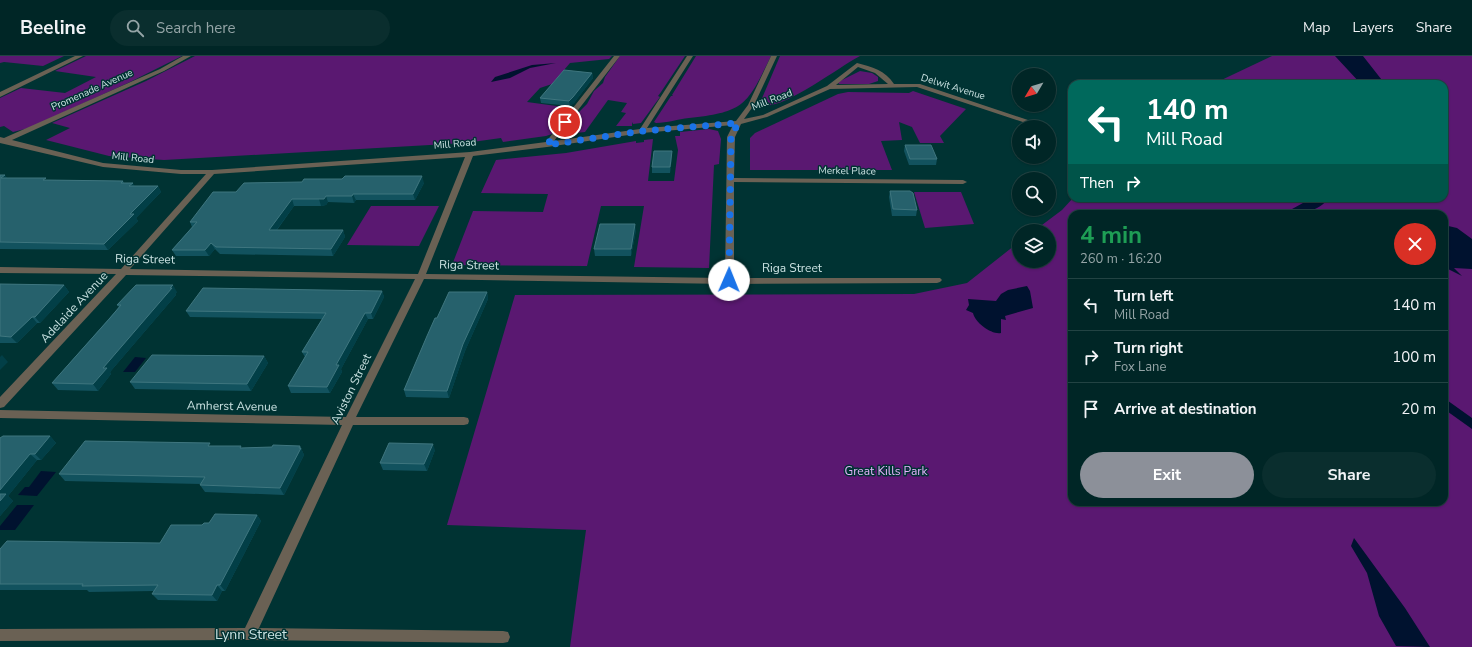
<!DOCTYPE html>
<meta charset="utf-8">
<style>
body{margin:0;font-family:"Nunito Sans",sans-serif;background:#0a2e2e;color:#f1f3f6;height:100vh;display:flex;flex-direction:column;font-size:15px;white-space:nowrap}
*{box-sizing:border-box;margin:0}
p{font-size:13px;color:#95a5a7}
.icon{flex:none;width:22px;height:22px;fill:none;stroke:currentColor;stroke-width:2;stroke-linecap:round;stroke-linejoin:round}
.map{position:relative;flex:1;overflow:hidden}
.drawer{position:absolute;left:1068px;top:154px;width:380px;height:296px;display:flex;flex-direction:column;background:#002626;border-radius:12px;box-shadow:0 1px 3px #0004,0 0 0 1px #224343}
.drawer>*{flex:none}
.top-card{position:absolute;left:1068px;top:24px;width:380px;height:122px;border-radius:12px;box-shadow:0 1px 3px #0004,0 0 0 1px #224343;background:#00695c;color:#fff;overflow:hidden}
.needle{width:26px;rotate:232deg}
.controls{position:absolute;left:1012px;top:12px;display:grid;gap:8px}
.controls a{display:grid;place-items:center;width:44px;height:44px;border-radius:50%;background:#002626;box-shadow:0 1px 3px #0004,0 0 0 1px #224343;font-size:20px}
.pin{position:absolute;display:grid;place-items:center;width:34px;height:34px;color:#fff;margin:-17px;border:2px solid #fff;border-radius:50%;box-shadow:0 1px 4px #0007}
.me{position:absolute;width:44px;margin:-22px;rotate:1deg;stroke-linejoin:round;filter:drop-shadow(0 0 3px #0008)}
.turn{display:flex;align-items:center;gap:14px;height:84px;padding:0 12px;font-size:18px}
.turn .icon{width:52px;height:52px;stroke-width:2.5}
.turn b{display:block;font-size:28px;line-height:34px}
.then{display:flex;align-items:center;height:38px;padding:0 12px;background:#0003;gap:8px;font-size:15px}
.round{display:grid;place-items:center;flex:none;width:42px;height:42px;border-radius:21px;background:#0a2e2e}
.overview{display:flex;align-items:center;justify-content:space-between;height:68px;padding:0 12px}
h1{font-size:24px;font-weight:700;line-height:30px;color:#1e9e55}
.primary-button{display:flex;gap:8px;margin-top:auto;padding:8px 12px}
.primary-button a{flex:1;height:46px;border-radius:24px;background:#8c9099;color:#fff;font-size:16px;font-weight:700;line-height:46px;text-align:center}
.primary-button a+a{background:#0a2e2e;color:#f1f3f6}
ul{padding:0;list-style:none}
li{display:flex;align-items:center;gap:12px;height:52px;padding:0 12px;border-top:1px solid #224343}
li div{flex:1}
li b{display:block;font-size:15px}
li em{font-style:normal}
header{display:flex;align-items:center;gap:24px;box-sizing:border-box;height:56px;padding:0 20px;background:#002626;border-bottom:1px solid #224343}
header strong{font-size:19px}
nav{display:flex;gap:22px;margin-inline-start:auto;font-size:14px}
.search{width:280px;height:36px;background:#0a2e2e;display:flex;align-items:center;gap:10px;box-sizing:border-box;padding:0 14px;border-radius:22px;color:#95a5a7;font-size:15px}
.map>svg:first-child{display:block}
.green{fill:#5a1871;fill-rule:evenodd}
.water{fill:#00122f}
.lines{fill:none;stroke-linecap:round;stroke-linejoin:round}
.minor{fill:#6a6154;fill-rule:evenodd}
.wall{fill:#12525e}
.shaded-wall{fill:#023f47}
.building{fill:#26616c;stroke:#3f767f}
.route{stroke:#1a73e8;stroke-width:7;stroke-dasharray:0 12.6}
.labels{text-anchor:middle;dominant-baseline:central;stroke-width:3;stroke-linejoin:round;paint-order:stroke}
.far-street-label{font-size:10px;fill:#cae2e2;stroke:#033}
.street-label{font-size:12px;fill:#cae2e2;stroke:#033}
.park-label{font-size:12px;fill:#e7b4fd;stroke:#033}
.near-street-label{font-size:14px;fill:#cae2e2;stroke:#033}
</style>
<header>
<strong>Beeline</strong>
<div class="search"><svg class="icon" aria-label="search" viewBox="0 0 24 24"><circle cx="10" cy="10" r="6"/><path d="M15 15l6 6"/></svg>Search here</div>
<nav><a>Map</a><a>Layers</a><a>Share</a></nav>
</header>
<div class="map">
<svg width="1472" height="591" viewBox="0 0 1472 591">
<rect width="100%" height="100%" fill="#033"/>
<path class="green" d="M0,0h64l-21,10 -39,-4 -4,1z
M86,0h96l-52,26 -101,46 -16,4 -9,-6 -4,1v-29l21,-10 44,5 31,-16 -41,-6z
M195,0h417l-3,3 -39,4 -18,21 -12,4 -13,14 44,6 -19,26 -6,2 -43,6 -2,-4 -36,5 -301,17 -55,-4 -63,-16 24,-12 -18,-5 94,-42z
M620,0h65l-24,36 -3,4 2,1 -19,26 -8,1 -1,-2v4h-16l10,-13 -5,-1 6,-9 -19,-3 -23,32 -9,1 -10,-2 -1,-2 2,-5 20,-20 7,-13 9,-8 2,-6z
M696,0h75c-24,49 -26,56 -82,62 -11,1 -22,5 -33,5l-2,-1 17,-26h2l-1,-1z
M780,0h80c-23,12 -71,50 -96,50l-4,-3z
M1272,0h200v591h-902l16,-117 -139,-5 68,-230 399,-1 53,-11 52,-41v19h30v-30h-15l28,-21 11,-12h371v-114h-231zM1072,158h372v288h-372z
M860,15l12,2 6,4v4l-9,3h-30l-1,-2z
M913,35l53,18 -26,27 4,7h-24l-8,-16 -13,-5 3,18 -21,1 11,29h-142v-32l5,-5 83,-39 10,-2 61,1z
M709,73l9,2 3,8 -2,25 -5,1 -5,103 -75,-1 10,-61h-43l-14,60 -135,-1 21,-54 70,1 5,-18 -67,-1 15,-33 70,-7 70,-12v2l8,-1v-2l9,-1 -5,42h26l4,-31 -3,-14h5v-4z
M914,136h47l13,32 -49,4z
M371,150h68l-20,40 -72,-1z"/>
<path class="water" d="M1335,0h28l22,28h-24z
M556,7l-26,5 -20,10 -19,4 4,-5 37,-12z
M1312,142h17c-11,14 -28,16 -46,16z
M1444,169l13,3 15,11v30l-18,-1 8,8 -18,-9z
M1027,230l3,5 3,17 -28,8 1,4 -5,-1v14c-9,2 -26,-10 -28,-20l-7,-3 3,-5 -1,-6 28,2 5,-7 7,-4z
M135,301l11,1 -11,14h-12z
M1444,342l28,20v11l-28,-20z
M41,415l15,1 -19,24 -19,-1 7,-8h4z
M17,449h17l-19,25h-15v-4z
M1354,482l51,70 25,39 -34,-1 -17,-30 -12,-43 -16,-27z"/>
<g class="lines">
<path class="minor" d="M75,0h8l-83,41v-5z
M183,0h8l-27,15 -152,69 91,23 78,7h31l258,-18 76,-10 68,-86h6l-66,85 86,-12 47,-73h6l-46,72 89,-7 12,-16 23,-49h6l-23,49 -10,14 19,-4 64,-29 30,-23c15,4 28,7 37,21h26l129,43h-11l-121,-40 -87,2 -63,28 -26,7 -6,13 -1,41 229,2 4,2 -4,2 -229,-2v96h206l2,2 -2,2 -3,1 -208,1 -305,-5 -68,138h108l4,1 1,3 -1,3 -4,1h-111l-94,203 244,3 5,1 2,5 -2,5 -5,1 -254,-3 -249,1v-12l245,-1 97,-203 -342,-7v-8l346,7 69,-138 -289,-4 -122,132 -4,1v-11l116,-123 -116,-1v-6l121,2 85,-95h-25l-78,-7 -103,-24v-6l4,1 156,-69zM858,11l17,6 13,11 -52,1zM733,69l-6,12 -2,141 -299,-4 47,-118 74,-9 95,-14zM465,101l-47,117 -288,-5 84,-95z"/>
</g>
<path class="wall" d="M592,17l1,5 -19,25 -4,3 -29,-3 -1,-5z
M905,89l32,14 -1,6h-27l-5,-14z
M672,101l-2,16h-18v-6z
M0,119l7,3 40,2 76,1 1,2 11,3h23l3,6 -25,26 2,3 -30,29 -108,-1z
M424,127l-9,17h-59l-2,3 -26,-1 -2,3 -5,1h-27l-17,24h66l2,7 -12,19 -113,-2 -5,-5 -6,7h-33l-4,-6 20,-23 -2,-5 46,-30z
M890,135l27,19 -1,6h-24l-3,-19z
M636,174l-5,26h-36l-1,-7z
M0,228l64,1 5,7 -29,31h-3l-20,20h-17z
M382,235l2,6 -11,22h-5l-27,50 1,3 -12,21h-39l-3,-7 17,-29 -3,-5 20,-33 -132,-2 -4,-6z
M177,236l-2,2 1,1 -66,77 1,2 -13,17 -40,-1 -6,-7 67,-76 -2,-2z
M487,236l1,7 -23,52 -16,47 -43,-1 -2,-7 33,-72z
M264,300l4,7 -17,28 -116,-2 -5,-7z
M50,380l6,7 -15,17h-4l-29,36 5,5 -13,15v-78z
M212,390l30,2 30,-1 28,-1 4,9 -20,40 -79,-3 -5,-7 1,-1 -136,-3 -6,-7z
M435,394l-8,21 -44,-1 -3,-7z
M257,459l4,6 -36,70h-3l-5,10 -59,-1 -6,-6 2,-3 -65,1 -2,-2h-87v-41l160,-6 42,-18 7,-2z"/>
<path class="shaded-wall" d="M592,17l1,5 -19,25 -4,3 -1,-5z
M672,95v6l-2,16v-6z
M5,119l4,6 -8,-3z
M422,120l2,7 -9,17 -2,-6z
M133,127l3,6 -7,-3z
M158,130l3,6 -25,26 2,3 -30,29 -4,-6 26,-30z
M353,138l3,6 -2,3 -2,-7z
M326,140l2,6 -2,3 -5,1 -2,-7z
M292,143l2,7 -22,30 -3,-6z
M635,168l1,6 -5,26v-7z
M343,174l2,7 -12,19 -2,-7z
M211,187l4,6 -6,7 -4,-6z
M64,229l5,7 -29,31 -5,-6z
M173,229l4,7 -2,2 1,1 -66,77 1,2 -13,17 -5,-7 10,-16z
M382,235l2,6 -11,22 -2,-6z
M487,236l1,7 -23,52 -16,47 -2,-7 16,-47z
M365,257l3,6 -27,50 1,3 -12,21 -3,-6 9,-22z
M32,261l5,6 -20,20 -6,-6z
M2,299l6,7 -8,8v-13z
M264,300l4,7 -17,28 -4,-7z
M50,380l6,7 -15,17 -6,-6z
M433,388l2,6 -8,21 -3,-7z
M300,390l4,9 -20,40 -4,-7z
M30,398l7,6 -29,36 5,5 -13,15v-26z
M257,459l4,6 -36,70 -5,-6z
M217,529l5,6 -5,10 -5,-6z"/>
<path class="building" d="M564,14l28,3 -19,24 -4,4 -29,-3z
M905,89h26l6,14h-27z
M654,95h18l-2,16h-18z
M0,119h5l-4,3h45l-3,2 80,1 -2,2h12l-4,3h29l-28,28h4l-30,30 -104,-2z
M345,120h77l-9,18h-60l-1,2h-26l-2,3h-32l-23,31h74l-12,19 -115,-2 -5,-4 -6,7h-33l25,-28h-7l23,-30h23l8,-9 58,-1 2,-3h38z
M890,135h20l3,2 4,17 -24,-1z
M600,168h35l-4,25h-37z
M0,228l64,1 -29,32h-3l-21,20 -11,-1z
M136,229h37l-3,3h2l-69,80h4l-14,16 -41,-1 58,-65 11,-13h-4z
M203,232l179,3 -11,22h-6l-29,52h3l-12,22 -39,-1 20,-34h-6l24,-39 -140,-2z
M449,236h38l-24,52 -16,47 -43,-1 23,-54 8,-18h2z
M152,299l112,1 -17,28 -117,-2z
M3,380h47l-15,18h-5l-30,36v-52z
M85,385l125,2 -2,3h33l-1,2 32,-1 1,-2 27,1 -1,2h2l-21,40 -80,-3 5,-8 -146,-3z
M389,387l44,1 -9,20 -44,-1z
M0,438h6l-6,7z
M215,458l42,1 -37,70h-3l-5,10 -60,-1 6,-9 -76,1 1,-2h-83v-35l7,-8 153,2 11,-18h31l2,-2h5z"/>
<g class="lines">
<path class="route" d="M565,66l-18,23 95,-14 96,-8 -7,14 -2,143"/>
</g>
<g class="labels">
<g class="far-street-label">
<text transform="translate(953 31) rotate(17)">Delwit Avenue</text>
<text transform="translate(92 34) rotate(-24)">Promenade Avenue</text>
<text transform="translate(772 44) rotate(-21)">Mill Road</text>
<text transform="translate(455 88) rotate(-5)">Mill Road</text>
<text transform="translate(133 102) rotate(6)">Mill Road</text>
<text transform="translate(847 115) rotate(1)">Merkel Place</text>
</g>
<g class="street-label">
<text transform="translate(145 203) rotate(1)">Riga Street</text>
<text transform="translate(469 209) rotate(1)">Riga Street</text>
<text x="792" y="212">Riga Street</text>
<text transform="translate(74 251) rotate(-47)">Adelaide Avenue</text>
<text transform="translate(351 333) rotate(-64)">Aviston Street</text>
<text transform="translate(232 350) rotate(1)">Amherst Avenue</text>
</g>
<g class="park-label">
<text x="886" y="415">Great Kills Park</text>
</g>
<g class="near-street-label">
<text x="251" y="578">Lynn Street</text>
</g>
</g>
</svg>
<div class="controls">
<a><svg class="needle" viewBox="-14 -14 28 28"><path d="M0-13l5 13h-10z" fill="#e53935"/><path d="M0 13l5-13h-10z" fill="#95a5a7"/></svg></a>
<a><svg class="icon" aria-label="sound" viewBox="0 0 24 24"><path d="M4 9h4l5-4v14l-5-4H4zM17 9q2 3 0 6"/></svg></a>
<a><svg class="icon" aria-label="search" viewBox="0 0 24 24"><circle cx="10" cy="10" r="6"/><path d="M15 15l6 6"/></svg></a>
<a><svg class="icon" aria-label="layers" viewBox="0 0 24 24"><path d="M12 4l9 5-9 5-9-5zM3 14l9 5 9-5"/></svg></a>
</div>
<div class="pin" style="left:565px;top:66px;background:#d93025"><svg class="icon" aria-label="arrive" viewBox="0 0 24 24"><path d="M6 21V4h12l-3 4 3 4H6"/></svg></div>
<svg class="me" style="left:729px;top:224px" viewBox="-20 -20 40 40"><circle r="19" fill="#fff"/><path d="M0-13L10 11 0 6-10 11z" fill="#1a73e8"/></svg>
<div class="top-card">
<div class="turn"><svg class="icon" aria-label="left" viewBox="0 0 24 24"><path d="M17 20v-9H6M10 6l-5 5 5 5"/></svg><div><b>140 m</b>Mill Road</div></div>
<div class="then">Then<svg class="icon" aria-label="right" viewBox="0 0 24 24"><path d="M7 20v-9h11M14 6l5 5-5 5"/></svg></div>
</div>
<section class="drawer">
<div class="overview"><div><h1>4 min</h1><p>260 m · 16:20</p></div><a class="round" style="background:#d93025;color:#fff"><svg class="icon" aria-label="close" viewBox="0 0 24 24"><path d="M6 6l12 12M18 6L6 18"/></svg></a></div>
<ul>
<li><svg class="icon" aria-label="left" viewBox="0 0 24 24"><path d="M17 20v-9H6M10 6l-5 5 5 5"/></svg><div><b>Turn left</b><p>Mill Road</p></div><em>140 m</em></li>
<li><svg class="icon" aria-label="right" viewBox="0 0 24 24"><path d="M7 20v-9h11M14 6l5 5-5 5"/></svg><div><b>Turn right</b><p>Fox Lane</p></div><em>100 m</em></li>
<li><svg class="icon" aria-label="arrive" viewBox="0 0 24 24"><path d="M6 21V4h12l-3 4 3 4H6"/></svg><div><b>Arrive at destination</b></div><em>20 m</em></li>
</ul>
<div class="primary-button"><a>Exit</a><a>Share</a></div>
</section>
</div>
